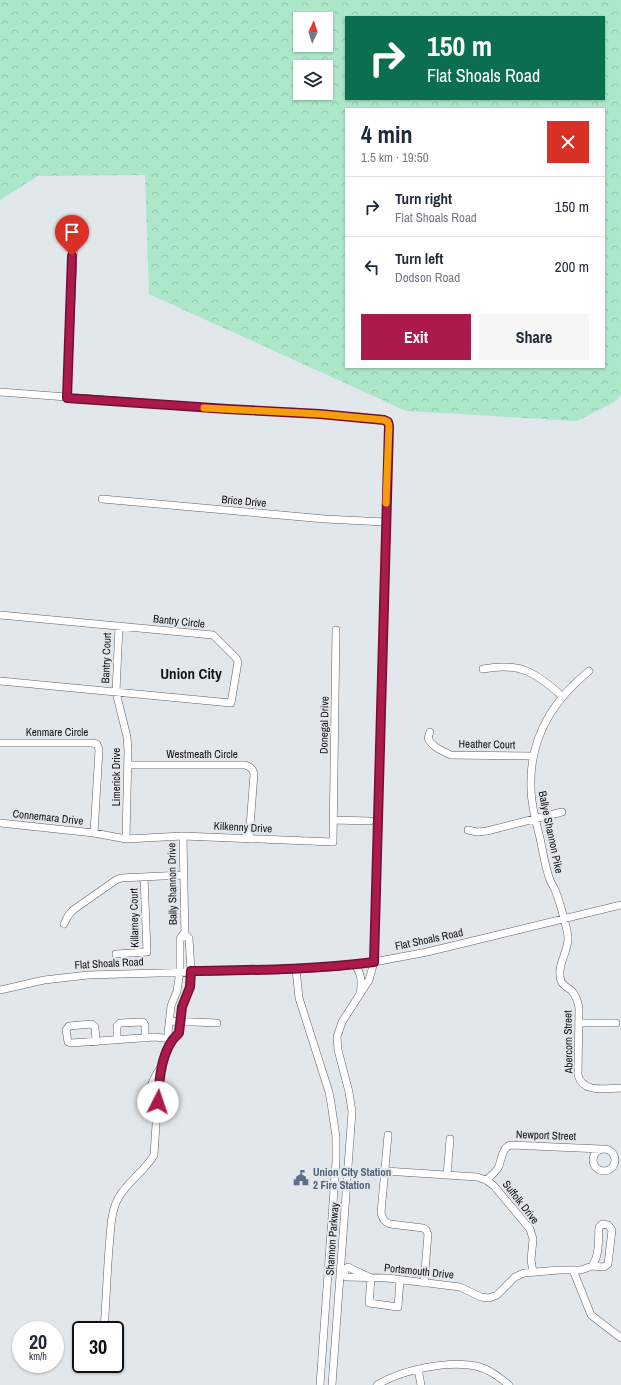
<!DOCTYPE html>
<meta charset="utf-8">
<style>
body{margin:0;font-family:"Archivo Narrow",sans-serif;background:#f6f6f7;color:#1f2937;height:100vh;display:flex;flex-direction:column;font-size:15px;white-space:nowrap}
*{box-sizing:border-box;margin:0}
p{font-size:13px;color:#747a83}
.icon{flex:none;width:22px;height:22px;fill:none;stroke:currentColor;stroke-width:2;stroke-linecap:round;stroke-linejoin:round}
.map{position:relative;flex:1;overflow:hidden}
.panel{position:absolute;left:345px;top:108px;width:260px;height:260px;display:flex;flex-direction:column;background:#fff;border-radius:0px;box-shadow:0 1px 3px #0004}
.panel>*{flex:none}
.hud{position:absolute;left:345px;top:16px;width:260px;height:84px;border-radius:0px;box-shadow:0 1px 3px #0004;background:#0b6e4f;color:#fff;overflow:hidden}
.needle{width:26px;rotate:4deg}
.fabs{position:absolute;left:293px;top:12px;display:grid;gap:8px}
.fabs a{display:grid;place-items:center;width:40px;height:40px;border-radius:0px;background:#fff;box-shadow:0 1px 3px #0004;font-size:20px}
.speed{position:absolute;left:12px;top:1321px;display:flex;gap:8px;font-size:20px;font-weight:700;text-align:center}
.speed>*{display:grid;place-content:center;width:52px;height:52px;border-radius:50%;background:#fff;box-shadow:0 1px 3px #0004;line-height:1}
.speed small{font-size:10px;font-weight:400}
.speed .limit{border:2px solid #111;border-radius:6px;background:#fff;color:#111}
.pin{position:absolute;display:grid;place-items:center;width:34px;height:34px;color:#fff;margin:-41px -17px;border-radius:50% 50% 50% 0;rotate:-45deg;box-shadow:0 0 4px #0007}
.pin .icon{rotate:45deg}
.me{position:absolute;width:44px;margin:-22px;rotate:4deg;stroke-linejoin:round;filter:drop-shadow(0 0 3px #0008)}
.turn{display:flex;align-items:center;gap:14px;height:84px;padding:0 16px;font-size:18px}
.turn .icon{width:52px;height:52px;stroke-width:2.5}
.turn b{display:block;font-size:28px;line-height:34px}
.round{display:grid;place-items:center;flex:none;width:42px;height:42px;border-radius:0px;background:#f6f6f7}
.head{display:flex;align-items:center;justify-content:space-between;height:68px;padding:0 16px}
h1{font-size:24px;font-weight:800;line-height:30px}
.action{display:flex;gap:8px;margin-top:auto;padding:8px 16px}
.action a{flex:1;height:46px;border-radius:0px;background:#ac1a4c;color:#fff;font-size:16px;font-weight:800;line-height:46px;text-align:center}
.action a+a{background:#f6f6f7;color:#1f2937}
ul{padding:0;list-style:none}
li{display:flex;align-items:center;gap:12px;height:60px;padding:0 16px;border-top:1px solid #e0e1e3}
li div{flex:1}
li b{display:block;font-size:15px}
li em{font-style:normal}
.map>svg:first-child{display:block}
.forest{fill:url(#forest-crowns);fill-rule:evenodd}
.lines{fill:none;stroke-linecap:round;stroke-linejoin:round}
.minor-casing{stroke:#5c6064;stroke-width:8}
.minor{stroke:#fff;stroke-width:7}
.route-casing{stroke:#701131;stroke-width:10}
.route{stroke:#ac1a4c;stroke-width:7}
.slow{stroke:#f59e0b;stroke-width:7}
.labels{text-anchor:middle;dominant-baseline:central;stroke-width:4;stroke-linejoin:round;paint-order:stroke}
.street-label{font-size:11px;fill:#111214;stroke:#e2e7ec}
.service-label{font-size:11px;font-weight:bold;fill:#4e5e75;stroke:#e2e7ec;text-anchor:start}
.district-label{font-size:15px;font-weight:bold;fill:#111214;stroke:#e2e7ec}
</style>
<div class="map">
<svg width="621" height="1385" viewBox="0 0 621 1385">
<defs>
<pattern id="forest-crowns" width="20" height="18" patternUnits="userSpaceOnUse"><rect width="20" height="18" fill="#ace7c9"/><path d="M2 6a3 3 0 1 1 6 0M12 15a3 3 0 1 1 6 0" fill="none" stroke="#93c5ac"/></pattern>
</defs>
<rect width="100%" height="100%" fill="#e2e7ec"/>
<path class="forest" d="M0,0h621v395l-7,7 -37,19 -171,-10 -257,-117 -4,-119 -107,1 -38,24zM346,17h258v82h-258zM300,19h26v26h-26zM300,67h26v26h-26zM346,109h258v258h-258z"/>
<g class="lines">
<defs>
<path id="minor" d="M0,392l227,17 93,5 64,6 4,2 1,4 -15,536 -5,18 -27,42 -5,15 1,13 11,42 3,20 -20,273
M67,398l7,-161
M102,499l223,20 60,3
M0,615l213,20 23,23 2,4 -7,41 -231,-22
M119,626l-3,66 11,45 1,14 -2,88
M483,669c37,-7 52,3 79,27
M589,671c-37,30 -60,67 -58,117 0,17 5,34 9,50 3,14 5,29 10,42 1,3 4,7 5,10 4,9 12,38 13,47 1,15 -12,27 -7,44 2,5 8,7 11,10 4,5 6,11 7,17l-1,67c5,19 28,13 43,13
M430,732l-2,6c4,9 14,13 23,17l82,1
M0,743h92l5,1 2,6 -5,83
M128,765h117c6,2 8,4 9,9l-5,65
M334,820l36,1
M0,823l94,10 32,6 57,-3 150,6 3,-212
M468,830l9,2 10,-1 75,-19
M183,836l2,101
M64,924l4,-8 5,-6 43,-30 5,-2 62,-3
M184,933l5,5 2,33 -1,16 -8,20 -3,26 -7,6 -4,-6 3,-27 6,-15 3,-20v-32z
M116,954l31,-2 -3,-75
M354,964c8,9 8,19 6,30
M296,969l3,29 30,94 2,11 5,34v24l-16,224
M0,990l44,-10 44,-5 208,-6 39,-2 39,-5 53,-10 194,-47
M170,1021l47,2
M579,1023h37
M117,1040v-14l3,-3 23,-1 2,3v13
M96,1042l-1,-15 -3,-3 -23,2 -3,4 2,12 3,1 84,-6 17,2 -10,26 -3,14 -5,76c-9,16 -26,26 -35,42 -9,15 -8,34 -10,51 -2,27 -3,55 -5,82
M156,1112c-9,-21 -8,-24 4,-44
M388,1135l-7,78c2,6 3,9 9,11l33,4 3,2 2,4 -4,49
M593 1160a11 11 0 1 1 22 0a11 11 0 1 1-22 0Z
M385,1171l92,6 9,3 8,6 36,43 3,10 -2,21 2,12
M447,1175l3,-36
M486,1180c5,-4 9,-7 12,-12 4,-8 3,-19 12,-23l91,4
M602,1224l6,1 4,5 -4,34 -4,3 -12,-1c8,-11 6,-25 7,-39z
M573,1270l18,45 30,23
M371,1278l-23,-11 -4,4 2,6 41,1 73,9 21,10 8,1 8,-3 18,-18 9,-4 35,-3h22l11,-4
M371,1278l-2,25 29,4 2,-27
M418,1369l3,16
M377,1385c24,-15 71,-25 99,-19 13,3 23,11 33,19"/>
</defs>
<use href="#minor" class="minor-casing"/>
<use href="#minor" class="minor"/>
</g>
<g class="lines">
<defs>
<path id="route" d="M72,256l-5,142 160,11 93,5 64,6 4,2 1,4 -15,536c-61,8 -122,8 -183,9l-1,16 -8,20 -3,26c-18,15 -20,47 -21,69"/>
</defs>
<use href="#route" class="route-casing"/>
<use href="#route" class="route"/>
<path class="slow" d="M204,408l116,6 64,6 4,2 1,4 -3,77"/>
</g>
<defs>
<symbol id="civic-bare" viewBox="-9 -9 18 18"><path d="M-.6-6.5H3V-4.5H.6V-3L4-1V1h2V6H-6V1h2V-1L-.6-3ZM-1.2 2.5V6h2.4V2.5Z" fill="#5c6f8a" stroke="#e2e7ec" stroke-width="2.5" paint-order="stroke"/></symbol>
</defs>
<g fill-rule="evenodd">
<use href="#civic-bare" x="290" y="1167" width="22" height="22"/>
</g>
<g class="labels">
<g class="street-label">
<text transform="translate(244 501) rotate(5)">Brice Drive</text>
<text transform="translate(179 621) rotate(6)">Bantry Circle</text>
<text transform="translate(106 658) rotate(-88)">Bantry Court</text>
<text transform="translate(324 725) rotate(-89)">Donegal Drive</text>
<text x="57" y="732">Kenmare Circle</text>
<text transform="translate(487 744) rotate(1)">Heather Court</text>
<text x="202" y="754">Westmeath Circle</text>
<text transform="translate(116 777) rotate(-90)">Limerick Drive</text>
<text transform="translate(48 817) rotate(6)">Connemara Drive</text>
<text transform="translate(243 827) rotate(3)">Kilkenny Drive</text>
<text transform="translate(551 832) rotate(78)">Ballye Shannon Pike</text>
<text transform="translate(172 884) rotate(-91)">Bally Shannon Drive</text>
<text transform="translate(134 918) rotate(-91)">Killarney Court</text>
<text transform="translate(429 939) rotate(-12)">Flat Shoals Road</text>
<text transform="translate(109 963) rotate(-3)">Flat Shoals Road</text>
<text transform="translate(568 1042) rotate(-91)">Abercorn Street</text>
<text transform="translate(546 1135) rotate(2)">Newport Street</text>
<text transform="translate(521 1202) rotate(52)">Suffolk Drive</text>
<text transform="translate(332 1239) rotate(-86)">Shannon Parkway</text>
<text transform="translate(419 1271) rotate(6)">Portsmouth Drive</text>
</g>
<g class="service-label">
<text x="313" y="1172">Union City Station<tspan x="313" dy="13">2 Fire Station</tspan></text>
</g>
<g class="district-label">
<text x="191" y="673">Union City</text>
</g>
</g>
</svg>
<div class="fabs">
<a><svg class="needle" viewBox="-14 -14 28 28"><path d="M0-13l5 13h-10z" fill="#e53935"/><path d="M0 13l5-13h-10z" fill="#747a83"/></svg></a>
<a><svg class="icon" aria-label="layers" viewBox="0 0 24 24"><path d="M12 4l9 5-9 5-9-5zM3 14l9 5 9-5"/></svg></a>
</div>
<div class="speed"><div>20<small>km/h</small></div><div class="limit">30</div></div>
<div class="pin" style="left:72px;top:256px;background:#d93025"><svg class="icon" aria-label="arrive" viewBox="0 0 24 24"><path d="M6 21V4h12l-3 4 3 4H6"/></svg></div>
<svg class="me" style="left:158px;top:1102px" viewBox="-20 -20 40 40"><circle r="19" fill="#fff"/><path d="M0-13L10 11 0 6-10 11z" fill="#ac1a4c"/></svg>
<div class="hud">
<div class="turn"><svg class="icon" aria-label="right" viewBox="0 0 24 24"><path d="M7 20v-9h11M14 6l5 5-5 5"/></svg><div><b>150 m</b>Flat Shoals Road</div></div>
</div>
<section class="panel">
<div class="head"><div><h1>4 min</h1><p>1.5 km · 19:50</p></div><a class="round" style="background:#d93025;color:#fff"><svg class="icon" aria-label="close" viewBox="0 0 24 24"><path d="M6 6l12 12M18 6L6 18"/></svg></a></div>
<ul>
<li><svg class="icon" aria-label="right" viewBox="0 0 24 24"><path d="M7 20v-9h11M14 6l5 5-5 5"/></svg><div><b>Turn right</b><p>Flat Shoals Road</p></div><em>150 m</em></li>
<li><svg class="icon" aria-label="left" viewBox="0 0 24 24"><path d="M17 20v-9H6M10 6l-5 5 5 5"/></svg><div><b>Turn left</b><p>Dodson Road</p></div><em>200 m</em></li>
</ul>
<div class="action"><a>Exit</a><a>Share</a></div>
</section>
</div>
